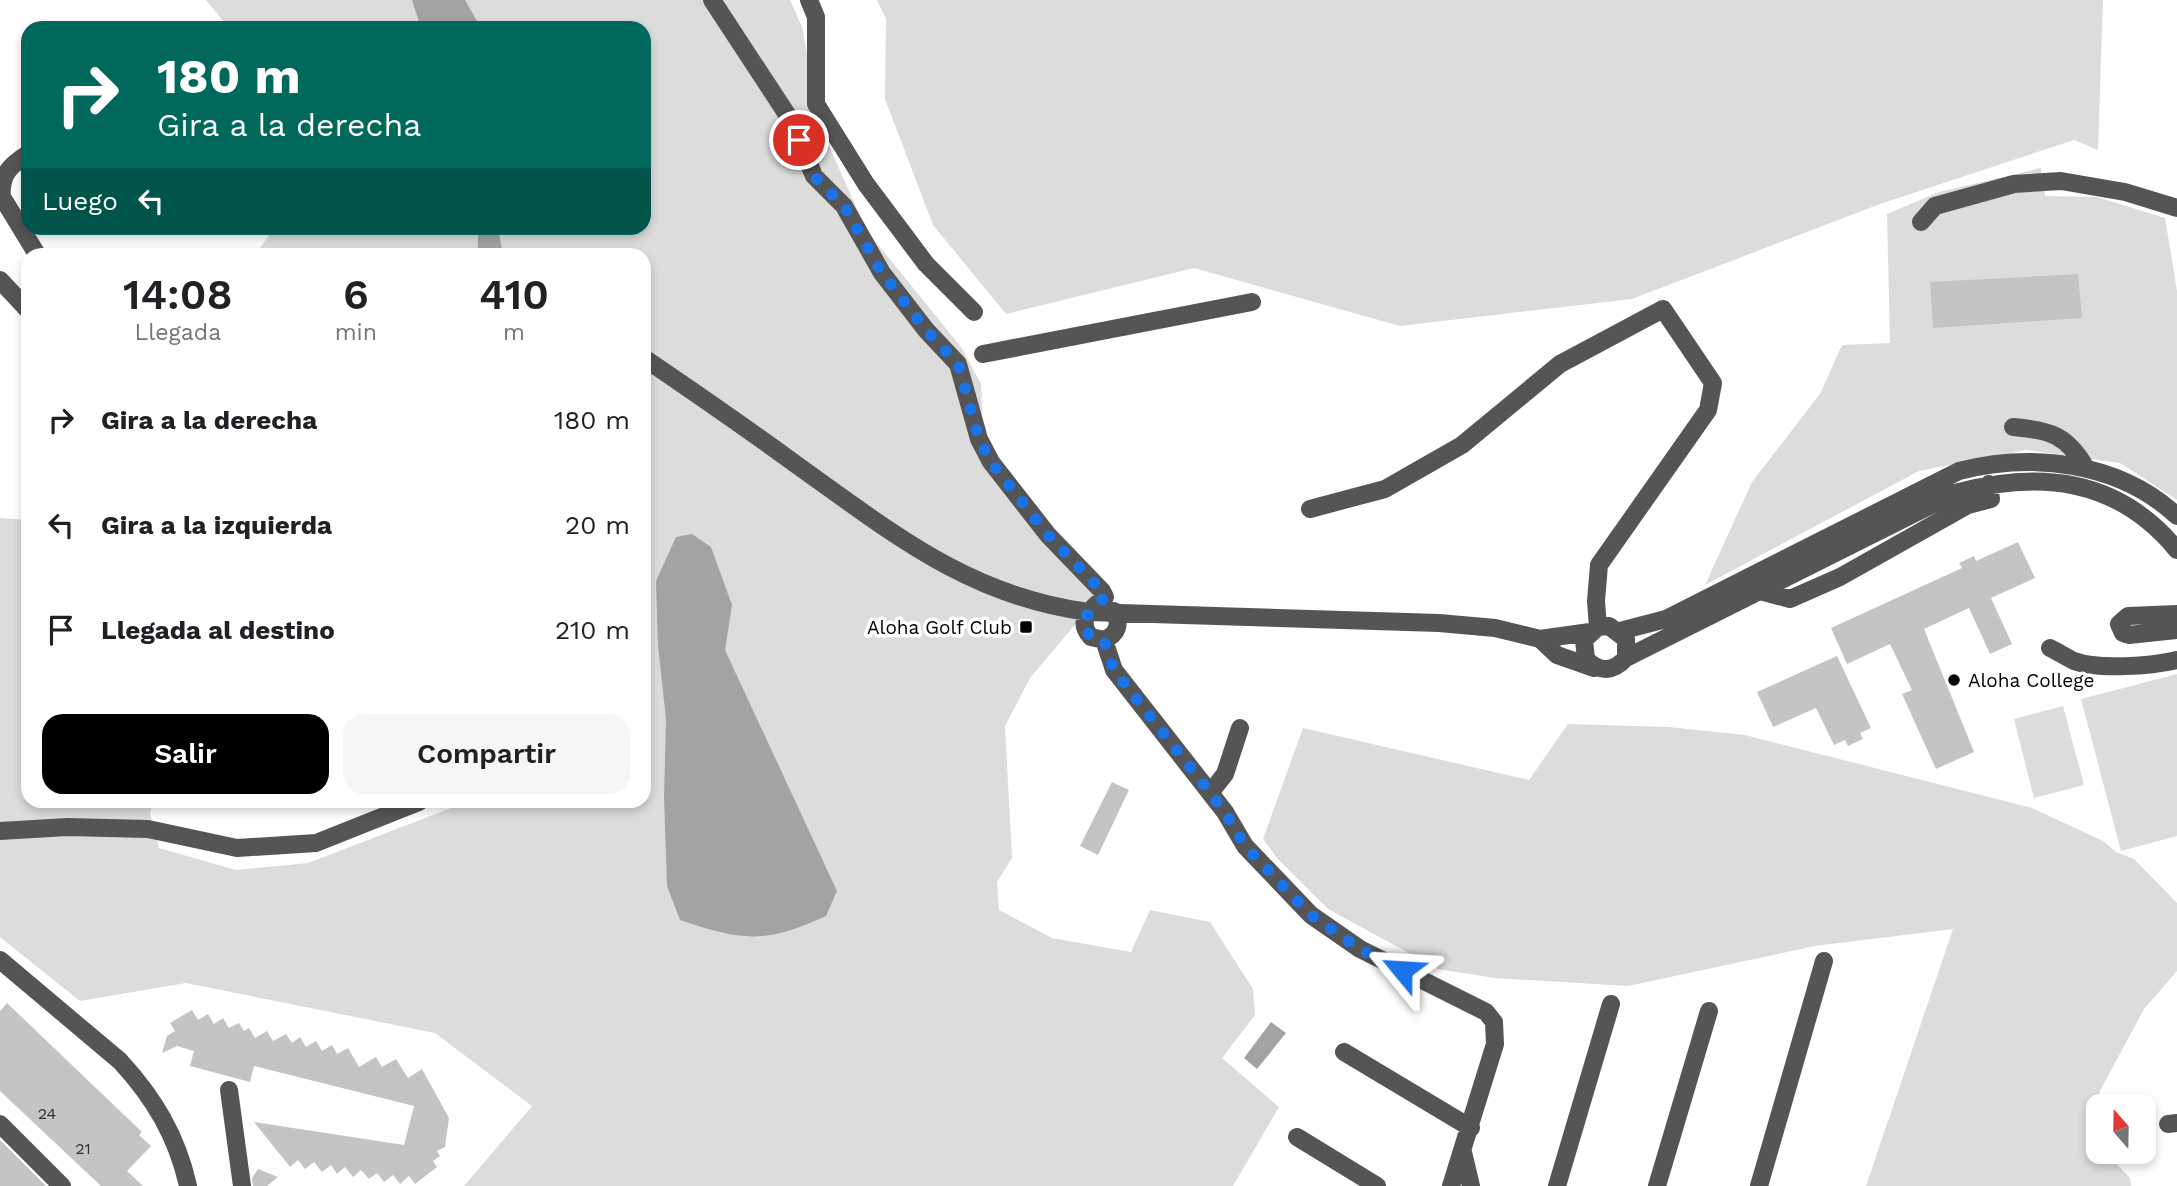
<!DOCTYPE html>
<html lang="es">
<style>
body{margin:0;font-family:"Work Sans",sans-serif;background:#f6f6f6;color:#202124;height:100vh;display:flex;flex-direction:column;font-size:26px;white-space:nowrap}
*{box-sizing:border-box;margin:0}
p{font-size:23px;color:#757577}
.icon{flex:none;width:38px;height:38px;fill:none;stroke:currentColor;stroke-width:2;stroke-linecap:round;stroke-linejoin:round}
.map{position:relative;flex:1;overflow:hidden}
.details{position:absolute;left:21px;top:248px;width:630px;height:560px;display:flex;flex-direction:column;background:#fff;border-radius:21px;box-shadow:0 4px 10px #0003}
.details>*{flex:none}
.banner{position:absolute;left:21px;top:21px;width:630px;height:214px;border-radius:21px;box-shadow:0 4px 10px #0003;background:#00695c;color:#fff;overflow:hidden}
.needle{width:46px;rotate:340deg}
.buttons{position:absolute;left:2086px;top:1094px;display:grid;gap:14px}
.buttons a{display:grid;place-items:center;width:70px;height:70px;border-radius:14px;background:#fff;box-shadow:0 4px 10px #0003;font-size:35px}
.pin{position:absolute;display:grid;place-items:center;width:60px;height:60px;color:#fff;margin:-30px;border:4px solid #fff;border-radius:50%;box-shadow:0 2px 7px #0007}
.me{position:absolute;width:77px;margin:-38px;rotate:297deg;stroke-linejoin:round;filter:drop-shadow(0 0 5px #0008)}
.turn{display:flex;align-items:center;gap:24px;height:147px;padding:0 21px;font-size:32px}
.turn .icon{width:91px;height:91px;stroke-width:2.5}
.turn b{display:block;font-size:49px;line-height:60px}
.then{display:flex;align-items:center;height:66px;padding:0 21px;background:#0003;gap:14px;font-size:26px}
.eta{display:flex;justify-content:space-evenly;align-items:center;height:119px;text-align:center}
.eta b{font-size:42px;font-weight:600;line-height:49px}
.button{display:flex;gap:14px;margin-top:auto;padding:14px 21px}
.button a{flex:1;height:80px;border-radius:21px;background:#000;color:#fff;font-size:28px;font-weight:600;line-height:80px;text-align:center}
.button a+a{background:#f6f6f6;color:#202124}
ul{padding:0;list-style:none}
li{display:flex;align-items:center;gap:21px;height:105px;padding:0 21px}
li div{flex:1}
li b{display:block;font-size:26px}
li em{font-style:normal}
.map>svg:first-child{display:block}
.green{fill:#dcdcdc}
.water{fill:#a3a3a3}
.building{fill:#c4c4c4}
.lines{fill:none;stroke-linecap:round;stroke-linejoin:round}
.minor{stroke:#555;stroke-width:18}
.route{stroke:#1a73e8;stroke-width:12;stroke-dasharray:0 21.6}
.poi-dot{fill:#000;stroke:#fff;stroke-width:2.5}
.labels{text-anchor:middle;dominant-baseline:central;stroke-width:7;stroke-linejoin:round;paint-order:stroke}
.number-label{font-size:16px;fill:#313131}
.poi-label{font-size:19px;fill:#000;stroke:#fff;text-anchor:end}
</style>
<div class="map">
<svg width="2177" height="1186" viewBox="0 0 2177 1186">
<rect width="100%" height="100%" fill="#fff"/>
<path class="green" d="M206,0h584l12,27 19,101 46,103 94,116 20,37 3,74 115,138 -69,82 -25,48 7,132 -15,24 2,28 53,28 79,14 19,-42 60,12 43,67 2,26 -33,43 57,49 -46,79h-769l68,-80 -97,-73 -249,-50 -106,18 -80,-64v-419l28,2v282h125l-3,11 9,35 77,22 72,-7 159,-61h177v-546l-389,-1 19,-27h370v-200h-415z
M877,0h1226l-5,150 -24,-10 -194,64 -248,95 -232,27 -206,-58 -188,46 -73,-89 -48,-126 1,-80z
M2041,168l4,28 52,1 68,21 12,73v209l-57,-37 -94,-13 -107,21 -214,114 47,-103 68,-88 22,-49 48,-2 -3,-129 52,-22z
M2177,674v162l-56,15 -40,-152z
M2063,706l21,79 -50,13 -20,-79z
M1568,724l100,3 77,8 287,73 71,33 13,11 18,7 43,44v68l-33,38 -44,82 -10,44 8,9v8h7l25,26 1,8h-265l87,-257 -138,17 -187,40 -134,-8 -56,-9 -110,-60 -51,-51 -14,-19 40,-111 226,52z"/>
<path class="water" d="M412,0h53l16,28h-60z
M478,228h20l5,27h-25z
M692,534l19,13 21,58 -7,45 112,241 -11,25c-61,28 -83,25 -146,4l-13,-34 -3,-89 2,-78 -8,-73 -2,-65 20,-44z
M1271,1022l15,11 -29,36 -13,-11z"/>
<path class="building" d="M2078,274l4,44 -149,10 -3,-46z
M2018,542l17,36 -44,20 21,46 -22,10 -21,-46 -45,21 50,123 -38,17 -34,-75 10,-4 -22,-46 -43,20 -16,-36 131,-60 -3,-5 15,-7 2,5z
M1837,656l34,72 -11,5 3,6 -15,7 -3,-6 -11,5 -18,-37 -43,19 -16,-35z
M1112,782l17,8 -31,65 -18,-9z
M7,1003l135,129 -3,3 12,11 -24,25 16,15h-42l-101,-95v-80z
M192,1010l6,10 10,-6 6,10 9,-6 6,10 10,-5 5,8 5,-3 6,10 12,-7 6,10 13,-7 6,9 8,-6 6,10 10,-6 6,10 10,-6 5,9 11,-6 11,19 17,-10 6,10 14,-8 12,19 14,-9 27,49 -4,29 -8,4 3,5 -7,5 4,6 -22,17 -6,-8 -9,8 -7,-9 -9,7 -7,-9 -8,6 -8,-9 -8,7 -8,-10 -8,7 -6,-9 -9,7 -8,-10 -9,7 -7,-9 -8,7 -36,-45 150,23 10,-39 -160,-40 -4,16 -60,-16 4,-15 -17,-5 -15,7 5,-17 8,-5 -5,-8z
M0,1140l46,46h-46z
M258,1169l20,8 -11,9h-14l-1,-8z"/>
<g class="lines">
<path class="minor" d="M712,0l80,122 22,54 30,30 38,67 44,57 32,34 21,75 12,23 57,73 54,56 3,6c-13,11 -30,23 -14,40l13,3c14,-6 17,-16 10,-29
M809,0l7,17v87l50,80 60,80 48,48
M28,154c-18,11 -28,21 -26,43l36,59
M1921,222l14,-16 79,-22 47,-3 64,11 52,16
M0,280l28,30
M983,354l269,-52
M644,358c53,36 105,72 157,110 94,67 169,128 287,144l351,11 56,5 45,11 50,-7
M2013,427c37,3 54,8 73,41
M1310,509l75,-20 77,-44 98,-81 103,-55 50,74 -5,27 -109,155 -3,36 2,26
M1760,591l30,8 50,-22 128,-72 23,-6 -2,-15
M2177,614l-49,2 -9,8 4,9 6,2 48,-5
M1620,631l46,-12 293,-148c74,-19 160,-9 218,45
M1540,639l17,16 37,13
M1104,640l10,30 111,142 20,34 66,69 49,34 126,63 8,10 1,22 -44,142
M2050,648c8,4 16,9 24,13 24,9 78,5 103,-1
M1626,658v-19l-17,-13 -11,1 -14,13 2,19c14,14 27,13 40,-1l329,-165c85,-23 163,-15 222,57
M1210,793l15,-19 15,-46
M0,831l67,-4 81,2 89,19 79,-5 103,-41
M0,960l120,101c34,37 57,75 68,125
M1344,1052l127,76
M229,1090l13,96
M0,1124l62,62
M2168,1124l9,-1
M1297,1137l80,49
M1463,1152l8,34
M1557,1186l54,-182
M1657,1186l52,-175
M1759,1186l65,-225"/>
</g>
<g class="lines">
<path class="route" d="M799,140l15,36 30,30 38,67 44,57 32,34 21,75 12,23 57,73 54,56 3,6 -21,21 2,14 11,8h7l10,30 111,142 20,34 66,69 49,34 42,21"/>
</g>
<g class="poi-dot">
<rect x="1019" y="620" width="14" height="14" rx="3.5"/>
<circle cx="1954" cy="680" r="7"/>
</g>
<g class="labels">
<g class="number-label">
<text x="47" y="1113">24</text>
<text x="83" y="1148">21</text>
</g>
<g class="poi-label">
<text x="1012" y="627">Aloha Golf Club</text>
<text x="1968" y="680" text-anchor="start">Aloha College</text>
</g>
</g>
</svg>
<div class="buttons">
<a><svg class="needle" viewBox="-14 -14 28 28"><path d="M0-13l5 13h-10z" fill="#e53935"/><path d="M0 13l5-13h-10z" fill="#757577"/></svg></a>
</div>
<div class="pin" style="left:799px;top:140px;background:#d93025"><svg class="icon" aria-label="arrive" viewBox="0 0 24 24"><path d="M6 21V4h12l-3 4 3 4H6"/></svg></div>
<svg class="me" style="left:1402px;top:970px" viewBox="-20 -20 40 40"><path d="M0-17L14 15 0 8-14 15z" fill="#1a73e8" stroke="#fff" stroke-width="4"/></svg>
<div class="banner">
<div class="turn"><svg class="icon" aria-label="right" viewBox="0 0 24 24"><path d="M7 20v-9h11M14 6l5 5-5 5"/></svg><div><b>180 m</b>Gira a la derecha</div></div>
<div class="then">Luego<svg class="icon" aria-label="left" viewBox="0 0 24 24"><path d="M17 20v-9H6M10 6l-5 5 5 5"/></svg></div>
</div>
<section class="details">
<div class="eta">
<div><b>14:08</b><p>Llegada</p></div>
<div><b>6</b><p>min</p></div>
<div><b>410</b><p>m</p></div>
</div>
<ul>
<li><svg class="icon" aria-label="right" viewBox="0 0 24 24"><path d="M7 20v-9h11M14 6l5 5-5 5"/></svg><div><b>Gira a la derecha</b></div><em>180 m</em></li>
<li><svg class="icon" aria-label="left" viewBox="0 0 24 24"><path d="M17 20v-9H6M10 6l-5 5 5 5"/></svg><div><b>Gira a la izquierda</b></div><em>20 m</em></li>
<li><svg class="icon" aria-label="arrive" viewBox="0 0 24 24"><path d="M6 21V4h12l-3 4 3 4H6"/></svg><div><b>Llegada al destino</b></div><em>210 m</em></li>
</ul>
<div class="button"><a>Salir</a><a>Compartir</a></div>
</section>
</div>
